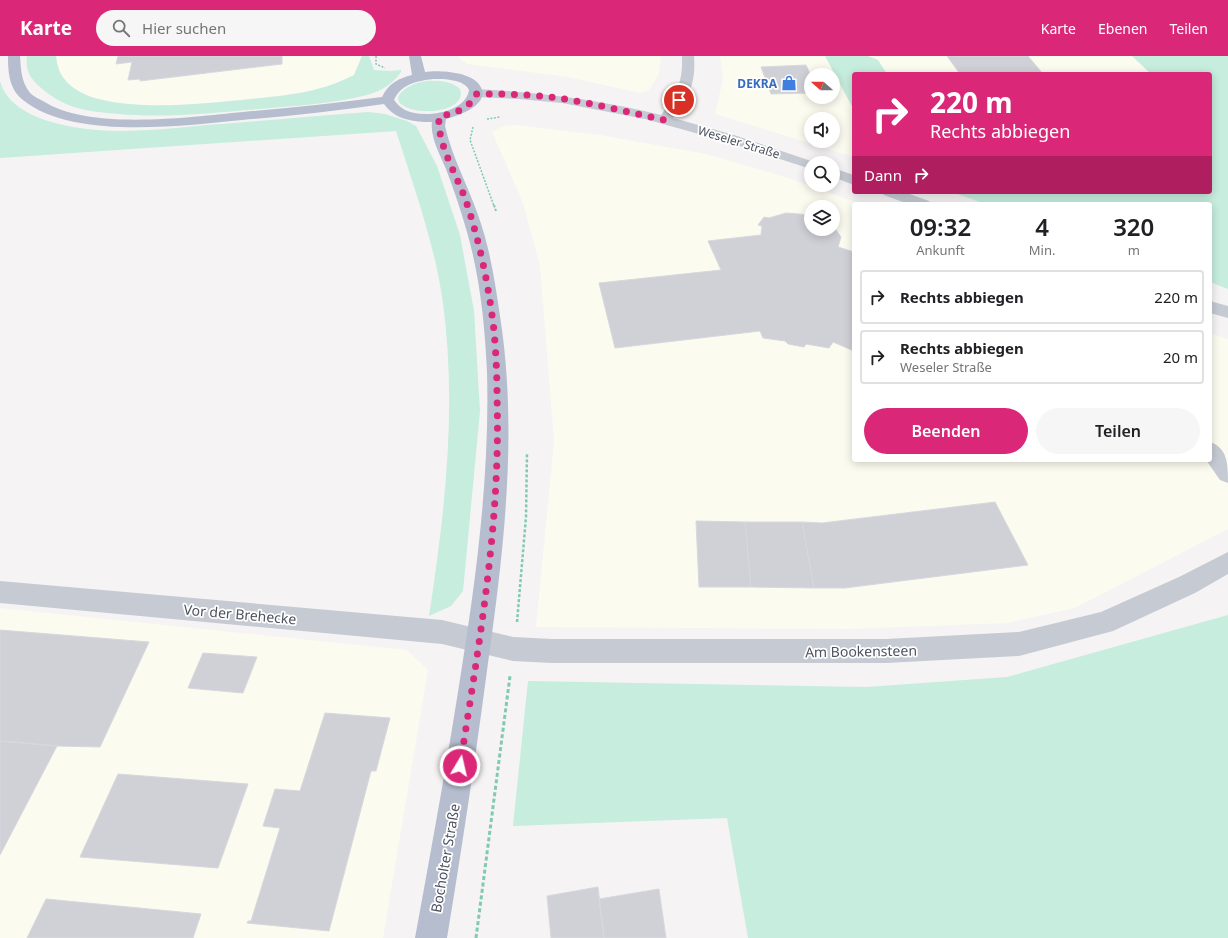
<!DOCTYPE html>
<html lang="de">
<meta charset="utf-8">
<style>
body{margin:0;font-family:"Noto Sans",sans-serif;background:#f6f6f6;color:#202124;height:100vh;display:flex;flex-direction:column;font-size:15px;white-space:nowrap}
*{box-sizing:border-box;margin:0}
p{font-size:13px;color:#757577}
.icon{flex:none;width:22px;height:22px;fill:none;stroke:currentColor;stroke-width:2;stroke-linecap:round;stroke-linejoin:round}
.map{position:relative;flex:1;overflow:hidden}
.panel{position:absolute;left:852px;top:146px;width:360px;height:260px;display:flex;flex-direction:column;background:#fff;border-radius:4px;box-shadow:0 2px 10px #0003}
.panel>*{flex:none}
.guide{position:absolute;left:852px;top:16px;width:360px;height:122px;border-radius:4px;box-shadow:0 2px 10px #0003;background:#db2777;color:#fff;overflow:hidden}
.needle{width:26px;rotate:291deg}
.fabs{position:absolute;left:804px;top:12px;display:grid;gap:8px}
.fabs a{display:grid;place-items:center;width:36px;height:36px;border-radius:50%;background:#fff;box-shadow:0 2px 10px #0003;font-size:20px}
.pin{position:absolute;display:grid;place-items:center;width:34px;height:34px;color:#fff;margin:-17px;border:2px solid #fff;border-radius:50%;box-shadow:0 1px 4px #0007}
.me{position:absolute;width:44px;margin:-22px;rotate:9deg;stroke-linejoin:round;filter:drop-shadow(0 0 3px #0008)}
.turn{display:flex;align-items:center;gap:14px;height:84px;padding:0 12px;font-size:18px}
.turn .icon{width:52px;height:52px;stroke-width:2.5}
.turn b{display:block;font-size:28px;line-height:34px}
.then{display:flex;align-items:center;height:38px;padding:0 12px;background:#0003;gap:8px;font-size:15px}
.eta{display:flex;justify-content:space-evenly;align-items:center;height:68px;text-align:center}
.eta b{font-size:24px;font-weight:600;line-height:28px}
.button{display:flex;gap:8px;margin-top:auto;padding:8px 12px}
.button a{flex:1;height:46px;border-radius:24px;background:#db2777;color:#fff;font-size:16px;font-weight:600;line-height:46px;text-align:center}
.button a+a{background:#f6f6f6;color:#202124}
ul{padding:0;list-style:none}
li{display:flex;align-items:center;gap:12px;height:54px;margin:0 8px 6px;padding:0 4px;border:2px solid #e0e0e0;border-radius:4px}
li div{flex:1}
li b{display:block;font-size:15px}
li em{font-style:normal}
header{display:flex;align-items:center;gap:24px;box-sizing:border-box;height:56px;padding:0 20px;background:#db2777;color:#fff}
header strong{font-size:19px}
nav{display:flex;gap:22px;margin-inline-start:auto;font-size:14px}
.search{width:280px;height:36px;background:#f6f6f6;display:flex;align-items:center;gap:10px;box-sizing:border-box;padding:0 14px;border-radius:22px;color:#757577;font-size:15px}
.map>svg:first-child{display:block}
.commercial{fill:#fcfbf0;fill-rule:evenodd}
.green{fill:#c6edde}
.building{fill:#d0d1d7;stroke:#d7d8dd}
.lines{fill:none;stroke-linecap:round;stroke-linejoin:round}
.path-far3{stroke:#81c9b5;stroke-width:1.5;stroke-dasharray:2 1.5;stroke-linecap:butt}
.path-far2{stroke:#81c9b5;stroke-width:2;stroke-dasharray:2.5 1.5;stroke-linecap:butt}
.path-far1{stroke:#81c9b5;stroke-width:2.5;stroke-dasharray:3 2;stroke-linecap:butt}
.path{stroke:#81c9b5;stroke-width:3;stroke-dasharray:4 2.5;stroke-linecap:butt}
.minor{fill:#c5cad3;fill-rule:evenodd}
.major{fill:#b5bdcf;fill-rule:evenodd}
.route{stroke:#db2777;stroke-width:7;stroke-dasharray:0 12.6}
.labels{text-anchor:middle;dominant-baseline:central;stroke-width:3.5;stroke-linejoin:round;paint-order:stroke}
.far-shop-label{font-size:12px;font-weight:bold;fill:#366cbe;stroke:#fff;text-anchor:end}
.far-street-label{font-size:12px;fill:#4c525f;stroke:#fff}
.street-label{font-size:14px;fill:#4c525f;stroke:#fff}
</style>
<header>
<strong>Karte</strong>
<div class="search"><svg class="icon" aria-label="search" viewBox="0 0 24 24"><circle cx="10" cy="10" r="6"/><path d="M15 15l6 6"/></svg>Hier suchen</div>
<nav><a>Karte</a><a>Ebenen</a><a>Teilen</a></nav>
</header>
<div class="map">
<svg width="1228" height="882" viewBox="0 0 1228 882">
<rect width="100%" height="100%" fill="#f5f3f3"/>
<path class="commercial" d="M56,0h306l-8,19 -16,7 -22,8 -47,7 -70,7 -51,2 -34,-4 -24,-5 -20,-11 -10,-12z
M458,0h203l-2,18 -10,16 -9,3 -72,-16 -101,-13 -7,-5z
M720,0h105l29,54v47l-139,-43 8,-35zM811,19h22v22h-22zM811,63h22v22h-22z
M868,0h264l19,18h-264l-9,-14z
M515,69l85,10 106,19 76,22 79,28h-7v256h356v-127l18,6v190l-153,79 -68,15 -159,6 -312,-2 18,-186 -14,-175 -17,-63 -31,-71 11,-6zM811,151h22v22h-22z
M0,552l407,42 21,20 -45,268h-383z"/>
<path class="green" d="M27,0h29c1,12 5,21 14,29 33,30 129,19 172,15 25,-3 51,-4 75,-11 13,-3 25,-8 37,-14l8,-19h7l5,14 16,1 11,-1v2c-8,12 -20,19 -34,23 -35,9 -73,11 -109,14 -46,4 -92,9 -139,5 -16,-1 -33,-3 -48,-8 -11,-4 -22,-11 -31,-19 -10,-9 -15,-17 -13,-31z
M825,0h43l10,4 9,14h-33v36z
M1132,0h96v233l-18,-7v-78h-225l-33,-12h258v-118h-59z
M0,25c8,30 46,41 73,46 42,8 92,2 134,-2 54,-4 108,-9 161,-13l17,2 22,7 9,5 21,40 23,69 14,76 6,100 -17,180 -12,15 -22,10c16,-104 28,-208 14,-313 -8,-58 -29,-116 -47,-172l-396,27z
M427,25c12,-1 24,0 33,8 8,24 -47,29 -61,13l-1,-5c6,-11 18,-14 29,-16z
M1228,559v323h-480l-21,-120 -214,8 15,-145 339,6 140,-10z"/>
<path class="building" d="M118,0h164v8l-142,17v-2l-12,1 4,-18 -16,2z
M947,0h81l15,18h-83z
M806,9l5,11v17l-40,1 -10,-27z
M786,157l25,2v14h22v-3l8,11 -3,10 16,5v99l-21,-9 -4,6 -23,-4 -2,3 -16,-3 -3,-3 -22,-3 -3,-7 -145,17 -16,-65 122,-13 -13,-29 53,-6 1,-9 -4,-1 6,-8 5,1z
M995,446l33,63 -183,23h-31l-12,-66 20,1z
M696,465l49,1 6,65h-52z
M745,466h57l12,66 -63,-1z
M0,574l149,12 -49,105 -43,-1 -57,-5z
M203,597l54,4 -14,36 -55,-5z
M325,657l65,5 -14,53h-5l-42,160 -82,-8 1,-2h3l29,-93 -17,-2 12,-37 25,2z
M0,685l57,5 -57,109z
M118,718l130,10 -30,84 -138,-11z
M598,831l6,51h-53l-4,-42z
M659,833l7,49h-62l-5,-39z
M46,843l155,15 -8,24h-166z"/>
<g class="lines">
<path class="path-far3" d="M376,0v8l9,4
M487,63l13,-2
M473,71l-3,13 24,66"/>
<path class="path-far2" d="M494,149l2,6"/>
<path class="path-far1" d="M517,566l9,-105 1,-64"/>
<path class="path" d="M476,882l34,-262"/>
<path class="minor" d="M682,0h12c2,28 -5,40 -21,62l61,17 83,28h-6v6l-87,-28 -79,-22 -83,-16 -43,-4 -43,-2 -5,-1 -2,-3 2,-3 5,-1c63,3 124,11 185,26 16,-21 22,-33 21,-59z
M833,112l21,7v10l-21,-8z
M881,136h23l25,9 2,3h-23l-24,-9z
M1210,245l18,5v12l-18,-5z
M1210,386c18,6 18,23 18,41l-8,-3 -14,-20h4z
M1228,496v22l-33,19 -82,38 -94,25 -133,7h-334l-39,-2 -71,-17 -442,-41v-22l442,39 71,17 39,2h334l133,-7 82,-20 78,-35z"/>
<path class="major" d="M8,0h12c1,14 1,25 10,37 3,3 9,6 13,8 46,30 147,16 200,11 47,-4 93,-9 139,-15 6,-13 17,-19 30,-22l-3,-19h12l4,16c14,-2 43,0 53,11 17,20 -19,33 -32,36l-1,7c7,31 23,60 33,89 12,33 17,67 22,101 18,115 4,233 -12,347 -12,92 -26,184 -41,275h-32c15,-82 30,-164 43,-246 17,-106 32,-212 29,-320 -2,-46 -7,-95 -20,-140 -6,-21 -13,-42 -21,-63 -6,-14 -16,-32 -14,-47 -18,0 -37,-2 -48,-18 -48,7 -95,12 -142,16 -60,6 -170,20 -219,-20 -14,-11 -15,-28 -15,-44zM433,23c11,0 31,0 36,11 -3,23 -46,29 -64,20 -5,-3 -8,-6 -11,-10 7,-16 23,-19 39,-21z"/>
</g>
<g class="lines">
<path class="route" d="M460,710c19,-122 41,-245 37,-369 0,-22 -1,-44 -3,-66 -5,-44 -14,-88 -28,-130 -9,-26 -29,-57 -27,-84 15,-4 31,-8 37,-23 25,0 50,0 74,3 39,5 77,15 115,23l14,-20"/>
</g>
<defs>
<symbol id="shop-bare" viewBox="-9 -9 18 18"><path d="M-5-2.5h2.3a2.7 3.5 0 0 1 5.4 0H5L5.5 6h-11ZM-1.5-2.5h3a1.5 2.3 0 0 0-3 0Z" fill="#3f7fe0" stroke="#fff" stroke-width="2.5" paint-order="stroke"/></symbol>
</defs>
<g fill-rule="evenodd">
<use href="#shop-bare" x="778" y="16" width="22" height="22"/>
</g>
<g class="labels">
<g class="far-shop-label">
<text x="777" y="27">DEKRA</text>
</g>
<g class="far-street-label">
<text transform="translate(739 86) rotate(17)">Weseler Straße</text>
</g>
<g class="street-label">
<text transform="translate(240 558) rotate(5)">Vor der Brehecke</text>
<text transform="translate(861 595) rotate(-1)">Am Bookensteen</text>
<text transform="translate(445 802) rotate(-80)">Bocholter Straße</text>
</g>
</g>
</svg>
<div class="fabs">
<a><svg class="needle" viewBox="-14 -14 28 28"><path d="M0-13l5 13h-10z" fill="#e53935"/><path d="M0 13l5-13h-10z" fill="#757577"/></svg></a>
<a><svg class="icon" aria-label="sound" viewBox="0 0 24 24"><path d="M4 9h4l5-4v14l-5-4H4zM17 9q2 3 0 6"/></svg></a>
<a><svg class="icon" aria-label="search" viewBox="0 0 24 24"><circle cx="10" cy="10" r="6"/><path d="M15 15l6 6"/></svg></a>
<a><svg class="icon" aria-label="layers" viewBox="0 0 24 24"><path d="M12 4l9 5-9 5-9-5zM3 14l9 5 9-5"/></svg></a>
</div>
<div class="pin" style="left:679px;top:44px;background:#d93025"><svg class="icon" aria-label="arrive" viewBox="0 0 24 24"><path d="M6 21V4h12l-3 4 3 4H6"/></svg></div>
<svg class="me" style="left:460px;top:710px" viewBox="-20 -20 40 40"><circle r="17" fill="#db2777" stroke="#fff" stroke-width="3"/><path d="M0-11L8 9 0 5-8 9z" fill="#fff"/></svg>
<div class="guide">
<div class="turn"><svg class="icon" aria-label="right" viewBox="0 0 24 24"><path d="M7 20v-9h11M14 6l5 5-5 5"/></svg><div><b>220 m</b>Rechts abbiegen</div></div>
<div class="then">Dann<svg class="icon" aria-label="right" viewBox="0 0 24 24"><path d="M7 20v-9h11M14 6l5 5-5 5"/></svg></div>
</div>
<section class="panel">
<div class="eta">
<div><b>09:32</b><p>Ankunft</p></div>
<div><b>4</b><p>Min.</p></div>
<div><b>320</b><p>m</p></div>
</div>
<ul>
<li><svg class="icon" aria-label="right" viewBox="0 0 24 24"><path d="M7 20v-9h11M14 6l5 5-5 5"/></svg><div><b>Rechts abbiegen</b></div><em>220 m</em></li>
<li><svg class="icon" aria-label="right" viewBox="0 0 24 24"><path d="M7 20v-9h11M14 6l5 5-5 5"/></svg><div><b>Rechts abbiegen</b><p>Weseler Straße</p></div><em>20 m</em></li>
</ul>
<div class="button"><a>Beenden</a><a>Teilen</a></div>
</section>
</div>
